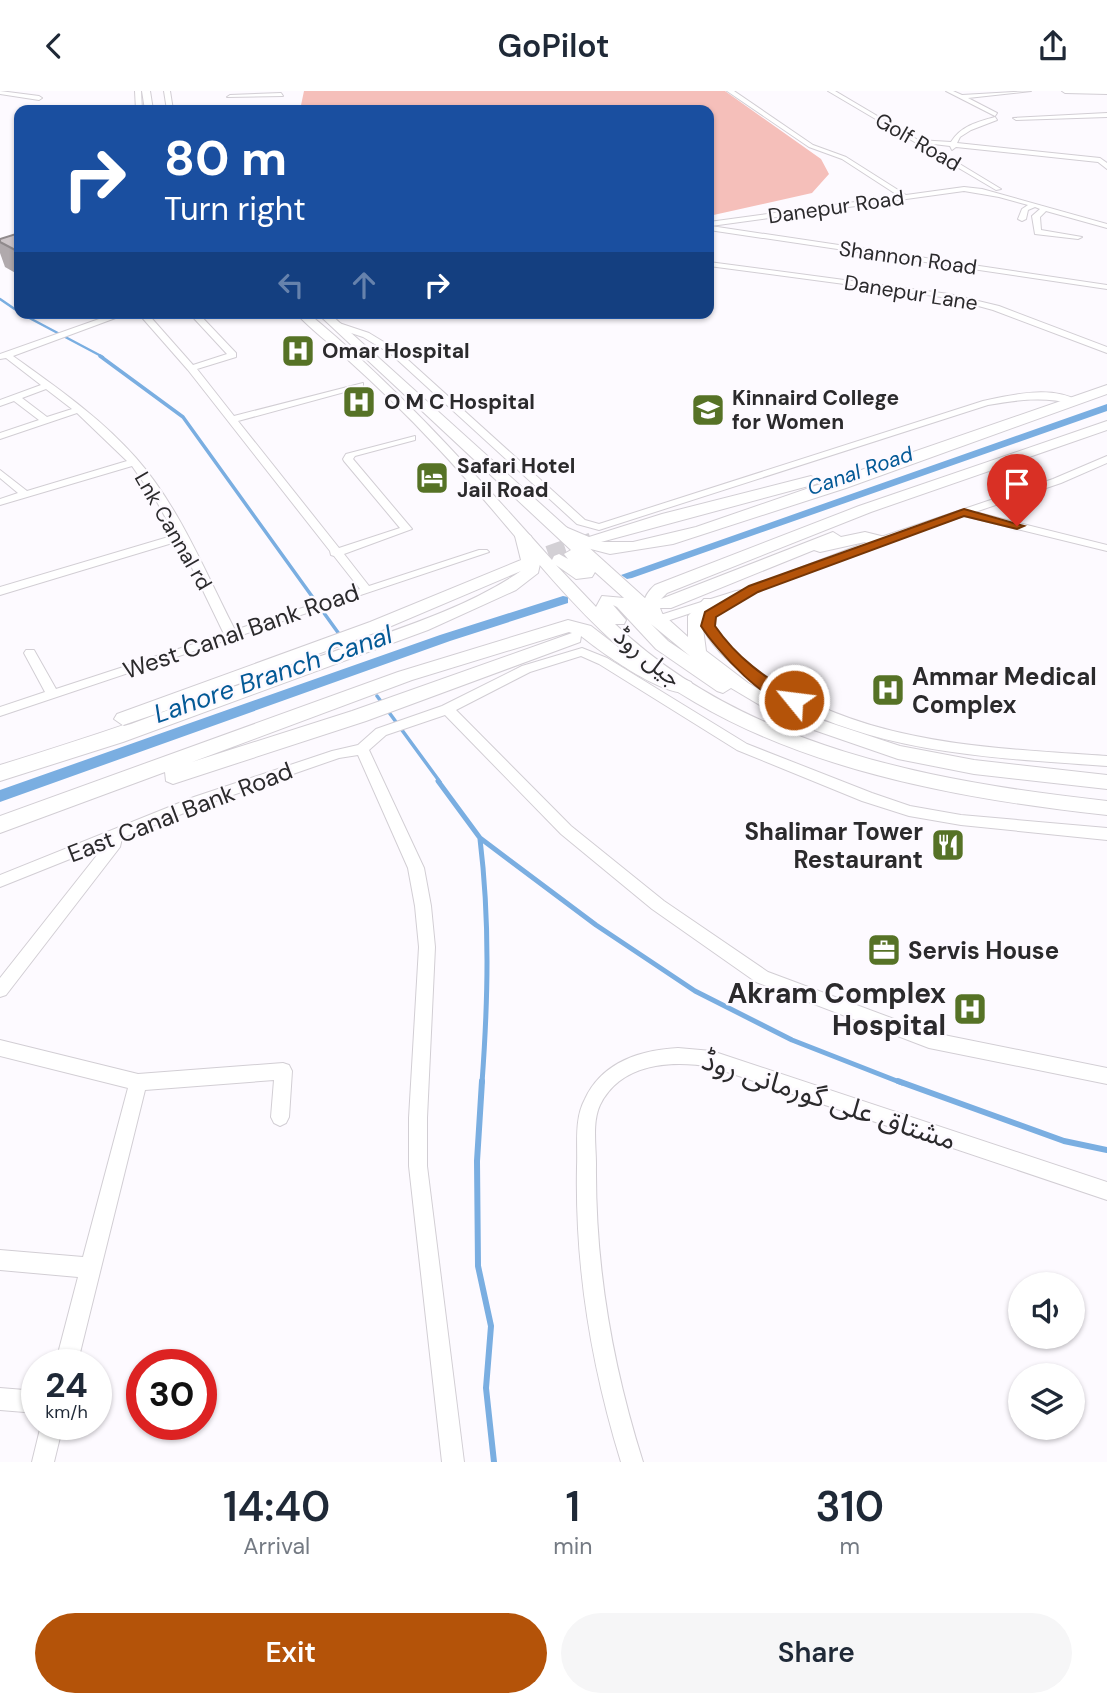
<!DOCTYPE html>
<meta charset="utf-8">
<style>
body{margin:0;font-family:"DM Sans","Noto Sans Arabic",sans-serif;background:#f6f6f7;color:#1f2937;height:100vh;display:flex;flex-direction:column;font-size:26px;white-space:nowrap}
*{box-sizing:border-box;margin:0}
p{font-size:23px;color:#747a83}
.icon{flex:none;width:38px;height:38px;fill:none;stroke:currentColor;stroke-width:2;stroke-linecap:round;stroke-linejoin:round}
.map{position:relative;height:1371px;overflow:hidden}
.side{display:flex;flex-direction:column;background:#fff;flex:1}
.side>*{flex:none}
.hud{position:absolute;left:14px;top:14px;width:700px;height:214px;border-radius:14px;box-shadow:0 2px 5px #0004;background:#1a4fa0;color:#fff;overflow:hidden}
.fabs{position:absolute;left:1008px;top:1181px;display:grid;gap:14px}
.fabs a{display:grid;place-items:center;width:77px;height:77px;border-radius:50%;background:#fff;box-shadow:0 2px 5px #0004;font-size:35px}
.speed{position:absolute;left:21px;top:1258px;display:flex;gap:14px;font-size:35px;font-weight:700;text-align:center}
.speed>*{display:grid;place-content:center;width:91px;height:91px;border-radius:50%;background:#fff;box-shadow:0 2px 5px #0004;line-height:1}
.speed small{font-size:18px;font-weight:400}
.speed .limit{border:10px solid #d22;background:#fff;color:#111}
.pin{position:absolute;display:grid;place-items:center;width:60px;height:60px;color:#fff;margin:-72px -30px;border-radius:50% 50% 50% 0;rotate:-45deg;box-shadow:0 0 7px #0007}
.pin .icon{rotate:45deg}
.me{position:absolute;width:77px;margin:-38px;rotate:299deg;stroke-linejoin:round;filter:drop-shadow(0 0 5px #0008)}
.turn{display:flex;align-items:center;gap:24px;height:147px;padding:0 35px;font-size:32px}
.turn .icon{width:91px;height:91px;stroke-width:2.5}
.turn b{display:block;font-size:49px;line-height:60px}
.lanes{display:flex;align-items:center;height:66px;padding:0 35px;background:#0003;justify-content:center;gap:35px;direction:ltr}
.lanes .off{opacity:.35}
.eta{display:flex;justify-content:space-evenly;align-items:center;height:119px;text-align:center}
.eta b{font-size:42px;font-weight:600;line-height:49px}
.action{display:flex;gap:14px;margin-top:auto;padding:14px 35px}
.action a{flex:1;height:80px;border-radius:42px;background:#b45309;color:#fff;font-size:28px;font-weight:600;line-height:80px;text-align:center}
.action a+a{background:#f6f6f7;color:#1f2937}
header{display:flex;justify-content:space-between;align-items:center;height:91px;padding:0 35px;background:#fff;font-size:32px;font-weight:600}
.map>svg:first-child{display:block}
.green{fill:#f5bfba}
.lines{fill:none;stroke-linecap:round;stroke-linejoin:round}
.stream-far3{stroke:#7aaee1;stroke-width:2.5}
.stream-far2{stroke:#7aaee1;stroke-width:3.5}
.stream-far1{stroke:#7aaee1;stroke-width:5}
.stream{stroke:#7aaee1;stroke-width:6}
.canal{fill:#7aaee1;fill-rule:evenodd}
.highway-tunnel-far1{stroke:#d3d0d5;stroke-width:15;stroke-dasharray:15 7;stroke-linecap:butt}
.highway-tunnel{stroke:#d3d0d5;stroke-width:18;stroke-dasharray:18 10;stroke-linecap:butt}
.minor-casing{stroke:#d2ced4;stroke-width:2}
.major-casing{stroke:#d2ced4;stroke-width:2}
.highway-casing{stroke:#d2ced4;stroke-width:2}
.minor{fill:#fff;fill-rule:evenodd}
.major{fill:#fff;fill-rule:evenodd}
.highway{fill:#fff;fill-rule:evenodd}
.wall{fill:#b0a9ac}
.building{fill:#cdc5c8;stroke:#908a8c;stroke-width:2}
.route{fill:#b45309;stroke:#753606;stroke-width:2}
.labels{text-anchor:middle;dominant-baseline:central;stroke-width:5;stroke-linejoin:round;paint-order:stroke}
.far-street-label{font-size:21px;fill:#2b2a2c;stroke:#fdfaff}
.far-poi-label{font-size:21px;font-weight:bold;fill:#2b2a2c;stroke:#fdfaff;text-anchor:start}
.far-water-label{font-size:21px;font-style:italic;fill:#035996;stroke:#fdfaff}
.street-label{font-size:24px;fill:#2b2a2c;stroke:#fdfaff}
.poi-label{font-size:24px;font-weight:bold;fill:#2b2a2c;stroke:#fdfaff;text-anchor:start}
.water-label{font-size:26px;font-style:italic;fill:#035996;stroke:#fdfaff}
.near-poi-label{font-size:28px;font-weight:bold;fill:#2b2a2c;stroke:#fdfaff;text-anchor:end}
.near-street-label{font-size:28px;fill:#2b2a2c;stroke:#fdfaff}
</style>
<header><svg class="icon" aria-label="back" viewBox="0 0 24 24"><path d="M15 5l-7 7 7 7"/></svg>GoPilot<svg class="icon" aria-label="share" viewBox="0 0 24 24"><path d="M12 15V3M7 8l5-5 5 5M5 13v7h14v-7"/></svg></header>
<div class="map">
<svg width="1107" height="1371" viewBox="0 0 1107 1371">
<rect width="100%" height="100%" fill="#fdfaff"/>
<path class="green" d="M304,0h421l96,68 8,15 -17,19 -103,23v-106h-409z"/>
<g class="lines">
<path class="stream-far3" d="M0,208l19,13
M20,222l83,44"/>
<path class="stream-far2" d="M100,265l83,61 164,228
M377,605l63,86"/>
<path class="stream-far1" d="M438,690l42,57 116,87 99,66 97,49 110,43
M480,748c10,82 8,162 2,244"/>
<path class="stream" d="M482,990l-5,80 1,105 13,60 -5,62 8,74
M898,990l166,60 43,9"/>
<path class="canal" d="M1107,313v7l-475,167 -5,1 -6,-4z
M563,505l5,1v6l-118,38 -450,161v-12l440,-155z"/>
<path class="highway-tunnel-far1" d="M577,454l17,-6"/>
<path class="highway-tunnel" d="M522,473l60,-21"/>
<defs>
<path id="minor" d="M0,0l39,5 3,2 -3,2 -39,-6z
M135,0h6l1,19h-6z
M164,0h6l3,19h-6z
M727,0h7l79,54 33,12 60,38 58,-8 18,2 125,35v4l-61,-17 -6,6 1,13 41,7 -4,2 -43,-5 -3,-18 8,-7 -5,-2 -7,3 -2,9 -4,2 -4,-2 4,-10 6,-4 -29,-8 -35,-6 -253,35 396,59v4l-398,-59v-8l190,-26 -57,-37 -33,-12z
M828,0h7l83,49 33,2c10,-16 26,-20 44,-25l2,3 -26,10 -11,7 -3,6 143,15 7,5v6l-9,-7 -142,-15 -4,3 -2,-4 -25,-3 76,46 -5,1z
M946,0h7l9,4 69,-4 -63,7 29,15 -2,3z
M1062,0h45v3l-42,-1z
M281,2l2,3 -56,1 3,-2z
M1107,22v4l-91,3 -3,-2z
M709,171l240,32 50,12 108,41v6l-114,-43 -44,-12 -240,-32z
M116,222h13l-116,43c43,31 88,62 123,102 44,50 69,114 99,172l125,-41 -26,-33 -3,-1 -1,-4 -142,-181 -50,-57h9l46,52 34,-11 -38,-41h9l38,40v4l-39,12 37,47 129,-33v4l-125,34 101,127 61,-20 -56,-67 -1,-2 3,-5 69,-18v4l-60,16 -2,3 59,70 -68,25 25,32 110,-36h8l2,2 -489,164v-9l45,-15 -21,-39 2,-3h8l22,39 168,-55 -45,-93 -179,54v-8l175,-52 -18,-33 -25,-36 -132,39v-6l18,-6 -18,-15v-8l27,21 100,-30 -50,-48 -77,26v-6l39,-13 -25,-19 -14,5v-6l41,-15 -35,-27 -6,1v-5zM46,298l26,20 -25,8 -25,-19z
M339,232l30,10 28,17 188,170 14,4 384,-123c27,-6 69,-16 95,0l-5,3c-29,-8 -56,-4 -85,1l-389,125 -22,-6 -186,-170 -28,-17 -27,-9 -1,-2z
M1107,365v7l-46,20 -86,29 132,33v6l-143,-35 -81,27 -125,48 -43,26 -2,6c8,20 26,34 43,46 100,75 231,79 351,87v10c-124,-9 -259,-13 -361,-91 -18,-14 -37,-30 -45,-52l4,-11 16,-9 -63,21 -6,-4 2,-3 82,-26 7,-1 132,-51 178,-60z
M582,557l25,10 140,86 125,49 38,13 51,9 146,13v12l-146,-15 -52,-9 -47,-15 -125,-51 -138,-86 -18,-8 -51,16 -74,38 115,116 93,75 104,71 161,60 178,36v16l-178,-36 -173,-66 -104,-73 -91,-75 -116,-119 -59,20 -17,15 55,118 7,38 4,41 -8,171v48l37,296h-22l-33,-296v-48l10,-171 -4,-41 -7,-38 -50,-113 -19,3 -135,47 -82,33 -2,9 -114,148 -6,2v-19l105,-133 -105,42v-12l194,-78 138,-46 26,-6 18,-16 66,-23 80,-40z
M0,949l138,34 145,-11 6,2 3,6 -3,46 -3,6 -6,3 -6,-3 -3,-6 3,-37 -129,10 -68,275h-22l23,-88 -78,-7v-20l83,7 45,-169 -128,-32z
M678,957l34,3 395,131v18l-395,-133c-41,-7 -91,-4 -112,38 -8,17 -4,41 -4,59 -1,102 16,200 47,298h-22c-30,-97 -46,-194 -44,-295 1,-23 -3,-48 8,-68 17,-37 56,-49 93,-51z
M0,1297l37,3v22l-37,-3z
M41,1334h22l-9,37h-22z"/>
<path id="major" d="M142,0h8l3,19h-8z
M296,222h12c91,75 166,160 244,247l2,-4 5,-2 9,5 -4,-5 7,-4 -254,-237h12l359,324v-21l16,-17h12l2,4 -16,18 4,30 42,32 49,29 103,34 74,14 133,15v14l-133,-15 -76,-15 -113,-39 -54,-32 -8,5 -6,-2 -61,-42 -39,-42 -4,-2 13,15 -2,4h-9c130,124 320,158 492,177v14c-158,-17 -345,-51 -472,-154 -76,-63 -133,-146 -201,-217 -28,-30 -57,-58 -87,-85 -17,-16 -36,-29 -51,-46zM556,474l20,14 16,-2 3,-5 29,26 -22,-2 -6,11zM651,533l39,32 -22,-15z"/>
<path id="highway" d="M1107,294v9l-261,94 -173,56 -63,10 -27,-7 -28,-16 8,-5 26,11 73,-23 149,-38 8,5 -3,3 -215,58h32l63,-15z
M1107,330v9l-236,82 -204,81 -6,6 172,-67 8,5 24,-5 20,5v8l-20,-3 -45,10 -6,-2 -143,58h-11l4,10 -3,4 -6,2c-21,-6 -12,-29 0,-39l204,-79z
M523,440l8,5 9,28 -2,9 -22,17 -88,40 -305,112 -123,39v-16c108,-33 214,-71 321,-109 67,-24 141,-45 200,-85l-139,59 -251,94 -7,2 -10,-7 3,-5 253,-92 151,-62 -6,-24z
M568,529l23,6 40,31 60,25 3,5 -3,5c-26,7 -90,-40 -110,-56l-1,6 -214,79 -193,63 -7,-3 -1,-9 -165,61v-17l398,-144zM569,541l3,1 -220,78 -160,51 220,-82z"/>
</defs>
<use href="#minor" class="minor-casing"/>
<use href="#major" class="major-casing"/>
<use href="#highway" class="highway-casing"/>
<use href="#minor" class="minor"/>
<use href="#major" class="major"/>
<use href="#highway" class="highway"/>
</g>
<path class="wall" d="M19,142v42l-14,-8 -5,-14v-14z"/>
<path class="building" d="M19,142v19l-19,-10v-3z"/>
<path class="route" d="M964,418l60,17 -7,3 -53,-13 -206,76 -42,25 -1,9c22,32 50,52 84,71v7c-29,7 -84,-56 -98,-78l4,-14 44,-26z"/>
<defs>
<symbol id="hospital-square" viewBox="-11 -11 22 22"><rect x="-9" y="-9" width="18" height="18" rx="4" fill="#567226" stroke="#fdfaff"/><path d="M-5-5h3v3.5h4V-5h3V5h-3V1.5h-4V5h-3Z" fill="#fff"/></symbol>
<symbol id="university-square" viewBox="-11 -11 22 22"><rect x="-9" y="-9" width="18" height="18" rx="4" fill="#567226" stroke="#fdfaff"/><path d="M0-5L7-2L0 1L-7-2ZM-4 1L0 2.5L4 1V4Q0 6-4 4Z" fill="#fff"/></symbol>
<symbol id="hotel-square" viewBox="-11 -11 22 22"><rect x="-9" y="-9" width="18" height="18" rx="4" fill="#567226" stroke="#fdfaff"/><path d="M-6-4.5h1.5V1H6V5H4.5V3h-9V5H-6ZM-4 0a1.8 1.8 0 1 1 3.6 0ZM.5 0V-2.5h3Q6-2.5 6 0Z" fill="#fff"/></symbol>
<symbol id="restaurant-square" viewBox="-11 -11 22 22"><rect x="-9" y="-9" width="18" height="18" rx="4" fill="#567226" stroke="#fdfaff"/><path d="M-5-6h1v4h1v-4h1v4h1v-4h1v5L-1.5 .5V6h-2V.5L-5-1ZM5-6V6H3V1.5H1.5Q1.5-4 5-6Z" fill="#fff"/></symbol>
<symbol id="office-square" viewBox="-11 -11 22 22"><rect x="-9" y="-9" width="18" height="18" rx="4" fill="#567226" stroke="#fdfaff"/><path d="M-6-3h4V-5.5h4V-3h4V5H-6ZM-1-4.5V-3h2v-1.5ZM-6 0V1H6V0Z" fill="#fff"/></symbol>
</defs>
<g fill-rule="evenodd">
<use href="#hospital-square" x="279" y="241" width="38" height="38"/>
<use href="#hospital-square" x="340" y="292" width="38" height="38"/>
<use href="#university-square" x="689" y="300" width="38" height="38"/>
<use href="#hotel-square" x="413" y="368" width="38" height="38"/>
<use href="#hospital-square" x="869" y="580" width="38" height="38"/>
<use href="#restaurant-square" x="929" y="735" width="38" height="38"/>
<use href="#office-square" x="865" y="840" width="38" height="38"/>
<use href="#hospital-square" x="951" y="899" width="38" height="38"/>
</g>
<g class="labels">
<g class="far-street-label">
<text transform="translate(918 51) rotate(30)">Golf Road</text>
<text transform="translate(836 116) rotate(-8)">Danepur Road</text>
<text transform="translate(908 167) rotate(8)">Shannon Road</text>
<text transform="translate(911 202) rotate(9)">Danepur Lane</text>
<text transform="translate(173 440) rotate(60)">Lnk Cannal rd</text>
</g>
<g class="far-poi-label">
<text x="322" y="260">Omar Hospital</text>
<text x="732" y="307">Kinnaird College<tspan x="732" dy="24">for Women</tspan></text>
<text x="384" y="311">O M C Hospital</text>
<text x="457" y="375">Safari Hotel<tspan x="457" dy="24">Jail Road</tspan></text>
</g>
<g class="far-water-label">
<text transform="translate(860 380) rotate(-19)">Canal Road</text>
</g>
<g class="street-label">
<text transform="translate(241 540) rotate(-19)">West Canal Bank Road</text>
<text transform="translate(648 566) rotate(39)">جیل روڈ</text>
<text transform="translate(180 721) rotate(-21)">East Canal Bank Road</text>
</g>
<g class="poi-label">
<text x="912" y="585">Ammar Medical<tspan x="912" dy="28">Complex</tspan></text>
<text x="923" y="740" text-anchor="end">Shalimar Tower<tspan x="923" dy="28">Restaurant</tspan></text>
<text x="908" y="859">Servis House</text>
</g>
<g class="water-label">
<text transform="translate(273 583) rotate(-19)">Lahore Branch Canal</text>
</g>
<g class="near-poi-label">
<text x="946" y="902">Akram Complex<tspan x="946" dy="32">Hospital</tspan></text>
</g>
<g class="near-street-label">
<text transform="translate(829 1009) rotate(18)">مشتاق علی گورمانی روڈ</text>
</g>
</g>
</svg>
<div class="fabs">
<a><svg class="icon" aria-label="sound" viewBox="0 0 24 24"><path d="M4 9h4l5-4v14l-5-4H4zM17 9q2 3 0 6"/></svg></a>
<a><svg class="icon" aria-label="layers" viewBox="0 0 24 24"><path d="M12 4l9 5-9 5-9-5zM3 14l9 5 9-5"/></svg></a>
</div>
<div class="speed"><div>24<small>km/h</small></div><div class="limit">30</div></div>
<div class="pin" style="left:1017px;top:435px;background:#d93025"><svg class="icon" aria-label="arrive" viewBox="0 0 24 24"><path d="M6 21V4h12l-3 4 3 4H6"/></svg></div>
<svg class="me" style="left:794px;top:609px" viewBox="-20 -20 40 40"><circle r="17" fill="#b45309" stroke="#fff" stroke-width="3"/><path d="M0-11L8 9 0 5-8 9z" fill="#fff"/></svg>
<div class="hud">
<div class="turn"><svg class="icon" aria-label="right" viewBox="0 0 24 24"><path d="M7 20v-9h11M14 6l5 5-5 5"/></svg><div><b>80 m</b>Turn right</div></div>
<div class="lanes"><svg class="icon off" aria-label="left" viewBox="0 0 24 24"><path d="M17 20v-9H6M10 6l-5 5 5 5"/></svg><svg class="icon off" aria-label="ahead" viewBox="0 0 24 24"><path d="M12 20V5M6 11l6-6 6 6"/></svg><svg class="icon" aria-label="right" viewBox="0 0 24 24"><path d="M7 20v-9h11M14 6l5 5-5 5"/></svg></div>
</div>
</div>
<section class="side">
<div class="eta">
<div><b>14:40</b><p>Arrival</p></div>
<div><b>1</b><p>min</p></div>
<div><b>310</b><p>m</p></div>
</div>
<div class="action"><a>Exit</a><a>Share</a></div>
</section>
